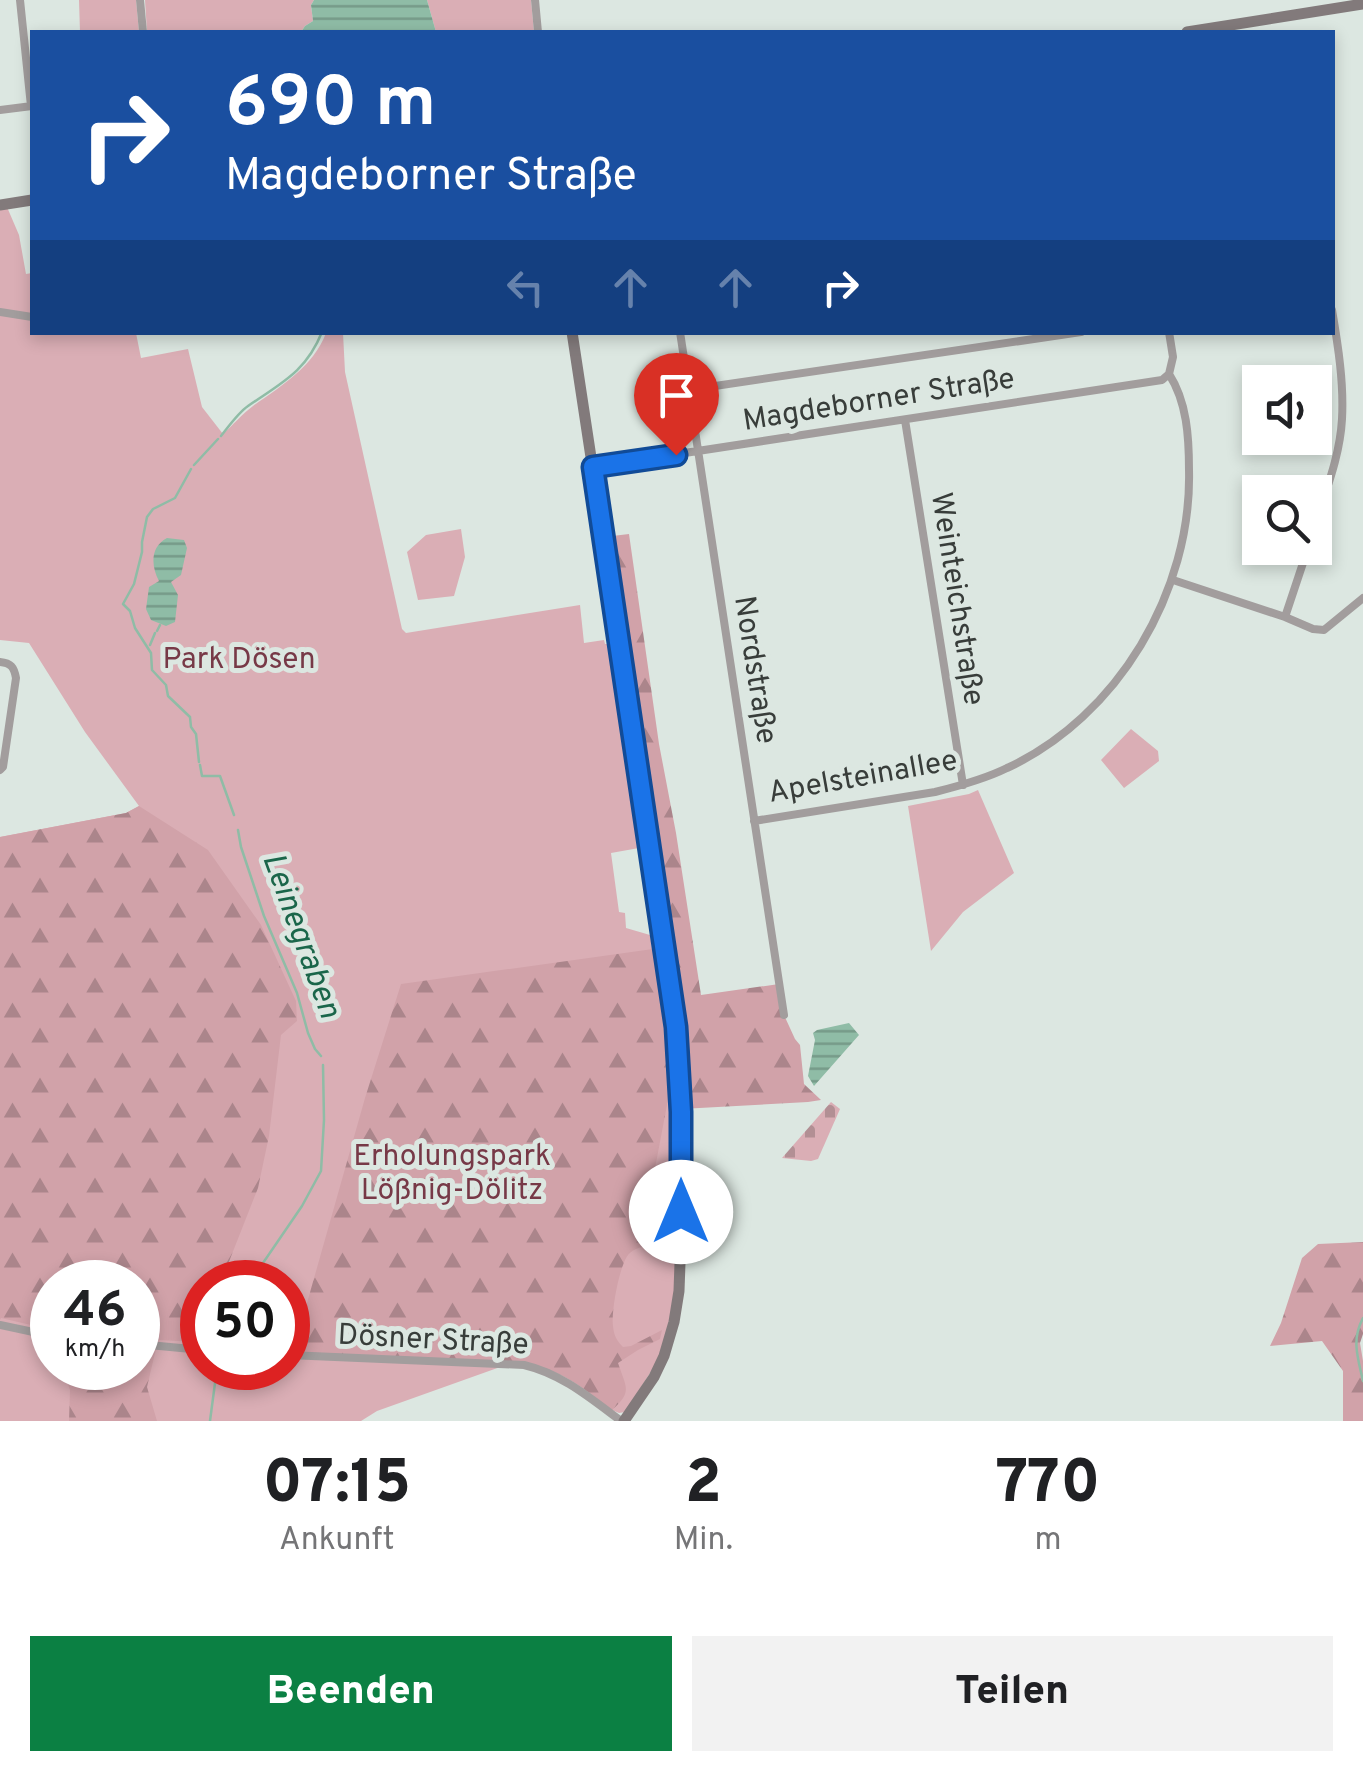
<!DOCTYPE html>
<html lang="de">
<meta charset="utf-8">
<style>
body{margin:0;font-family:Overpass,sans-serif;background:#f2f2f2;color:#202124;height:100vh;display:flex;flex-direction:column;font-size:38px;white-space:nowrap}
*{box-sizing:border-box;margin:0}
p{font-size:32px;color:#757577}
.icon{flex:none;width:55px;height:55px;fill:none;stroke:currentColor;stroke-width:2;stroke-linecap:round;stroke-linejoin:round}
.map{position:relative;height:1421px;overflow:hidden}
.drawer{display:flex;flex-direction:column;background:#fff;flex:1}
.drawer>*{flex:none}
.guide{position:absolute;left:30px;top:30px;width:1305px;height:305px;border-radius:0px;box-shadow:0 5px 15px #0003;background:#1a4fa0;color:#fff;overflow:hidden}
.fabs{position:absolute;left:1242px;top:365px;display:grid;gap:20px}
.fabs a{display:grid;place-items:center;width:90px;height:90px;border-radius:0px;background:#fff;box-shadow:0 5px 15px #0003;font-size:50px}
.speed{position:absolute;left:30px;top:1260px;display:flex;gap:20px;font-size:50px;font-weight:700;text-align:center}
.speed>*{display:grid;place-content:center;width:130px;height:130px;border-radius:50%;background:#fff;box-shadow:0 5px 15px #0003;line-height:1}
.speed small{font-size:25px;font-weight:400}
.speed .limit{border:15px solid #d22;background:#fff;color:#111}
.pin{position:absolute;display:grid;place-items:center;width:85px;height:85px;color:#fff;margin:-102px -42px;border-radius:50% 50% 50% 0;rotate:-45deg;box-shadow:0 0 10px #0007}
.pin .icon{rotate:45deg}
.me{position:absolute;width:110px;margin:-55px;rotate:0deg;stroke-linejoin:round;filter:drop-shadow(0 0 8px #0008)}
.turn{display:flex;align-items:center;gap:35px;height:210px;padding:0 30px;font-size:45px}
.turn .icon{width:130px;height:130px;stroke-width:2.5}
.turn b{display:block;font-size:70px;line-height:85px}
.lanes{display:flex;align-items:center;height:95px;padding:0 30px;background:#0003;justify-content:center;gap:50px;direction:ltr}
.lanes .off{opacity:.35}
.eta{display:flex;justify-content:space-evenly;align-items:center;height:170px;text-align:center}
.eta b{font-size:60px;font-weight:800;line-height:70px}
.primary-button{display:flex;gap:20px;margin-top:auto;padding:20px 30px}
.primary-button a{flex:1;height:115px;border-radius:0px;background:#0b8043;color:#fff;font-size:40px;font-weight:800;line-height:115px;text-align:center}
.primary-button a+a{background:#f2f2f2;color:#202124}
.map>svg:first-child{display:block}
.green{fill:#daaeb5;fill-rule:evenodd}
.forest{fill:url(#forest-firs)}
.cemetery{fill:url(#cemetery-stones)}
.water{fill:url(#water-rules)}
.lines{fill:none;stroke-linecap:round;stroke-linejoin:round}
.stream{stroke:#8fbca6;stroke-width:2.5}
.street{stroke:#a29d9d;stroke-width:8}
.secondary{stroke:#827a7b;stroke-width:11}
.route-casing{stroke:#114b97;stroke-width:25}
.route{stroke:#1a73e8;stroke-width:18}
.labels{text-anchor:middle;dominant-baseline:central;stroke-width:10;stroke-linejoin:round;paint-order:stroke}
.street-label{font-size:30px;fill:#383d3a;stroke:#dce7e1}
.park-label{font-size:30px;fill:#773947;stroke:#dce7e1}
.water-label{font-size:32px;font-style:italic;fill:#1a664a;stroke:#dce7e1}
</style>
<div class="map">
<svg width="1363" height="1421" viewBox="0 0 1363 1421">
<defs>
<pattern id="forest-firs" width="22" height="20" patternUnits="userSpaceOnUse" patternTransform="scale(2.5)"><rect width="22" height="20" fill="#d1a2a9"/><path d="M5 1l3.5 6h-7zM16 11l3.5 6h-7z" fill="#ab858b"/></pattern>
<pattern id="cemetery-stones" width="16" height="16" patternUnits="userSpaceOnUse" patternTransform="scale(2.5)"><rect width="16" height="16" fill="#daaeb5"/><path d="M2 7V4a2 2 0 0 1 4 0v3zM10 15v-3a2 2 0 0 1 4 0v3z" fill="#b28f94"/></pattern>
<pattern id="water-rules" width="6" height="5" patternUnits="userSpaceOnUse" patternTransform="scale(2.5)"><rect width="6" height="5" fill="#8fbca6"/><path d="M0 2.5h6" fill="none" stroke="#769a88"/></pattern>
</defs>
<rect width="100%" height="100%" fill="#dce7e1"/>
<path class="green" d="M79,0h57l3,32h-59z
M145,0h169l-3,5 2,16 -8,5 -4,6h-154z
M427,0h104l3,32h-98z
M7,207l12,28 7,39 6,-1v59l104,1 5,25 47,-9 14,58 21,27c10,-9 19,-20 30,-28 28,-20 60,-39 73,-73h17l2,39 57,257 4,4 174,-28 4,38 20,-3 1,4h7l20,137 -3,3 10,64 -28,5 8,59 6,1 1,15 24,7 2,13h8l10,78 6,89 -1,171 -3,25 -13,48 -34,53 -6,1 -7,-3 -43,-32 -28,-12 -27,-4 -137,49 -16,10h-361v-584l126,-24 13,-7 -54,-74 -56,-89 -29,-3v-432zM52,1282h86v86h-86zM202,1282h86v86h-86z
M461,529l4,28 -11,39 -36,4 -11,-48 19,-17z
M1131,729l27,22 1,10 -35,27 -23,-28z
M978,790l36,83 -51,39 -32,39 -23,-145 61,-12z"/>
<path class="forest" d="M629,534l30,210 17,89 25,162 78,-11 5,31 11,24 5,6 4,39 17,16 -13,2 -127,7 -1,-41 -76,-531z
M139,806l69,44 53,75 35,76 1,20 -16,14 -12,101 -11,52 -37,94h-19v49l-4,11 -60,-3v-57h-86v48l-51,-12 -1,2v-483l126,-24z
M660,948l14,120 -25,132c12,5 17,10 18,23 2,29 -28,17 -39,32 -9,12 -17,57 -15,71 1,10 4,15 10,21l8,-1 31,-16 -2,9 -22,11 -20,13c8,24 15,29 -6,47 -36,-27 -52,-42 -98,-48l-222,-6 73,-258 36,-114z
M1363,1242v92l-3,9 3,18v60h-20v-50l-21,-30 -52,5 11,-23 21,-65 16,-14z
M138,1348l18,1 -9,38 10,34h-88l1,-31 -8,-22h76z"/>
<path class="cemetery" d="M831,1102l9,7 -22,50 -7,2 -29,-3z"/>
<path class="water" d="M314,0h113l9,32h-135l4,-6 8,-5 -2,-16z
M167,538l17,2 3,8 -6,27 -10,7 7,13 -3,27 -9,4 -15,-6 -5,-11 3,-22 10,-6c-8,-15 -9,-34 8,-43z
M849,1023l10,12 -45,51 -6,-10 7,-36 -2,-7 4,-3z"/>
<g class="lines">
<path class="stream" d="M221,436c8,-10 17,-23 27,-30 33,-23 58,-34 74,-74
M194,465l24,-26
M191,469l-16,29 -22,11 -6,8 -5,25v10l-8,32 -11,20 7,7 5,17 16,25 1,17 14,15 2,11 22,21 1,10 5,7 3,28
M157,631l3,-6
M150,645l5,-12
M200,765l2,11h18l14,39
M238,830l3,17 23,69 33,77 11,40 7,16 6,7
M250,1282l52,-76 19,-35 3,-51 -1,-55
M1363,1318c-12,22 -5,40 0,63
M210,1421l7,-53"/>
<path class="street" d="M20,0l11,106
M140,0l3,32
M535,0l3,32
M0,110l32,-4
M0,312l32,5
M680,332l104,683
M688,390l393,-58
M905,420l58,365
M593,467l569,-87 7,-6
M1315,525c11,-35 25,-69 27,-106 2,-36 -4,-74 -10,-109
M1173,580l112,37 23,-69
M1285,617l28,12 11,1 39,-32
M0,662c11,1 14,5 16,16l-13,89 -3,3
M754,821l181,-29c24,-6 50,-13 72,-24 111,-51 185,-177 182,-298 0,-33 -2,-68 -20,-96l4,-17 -4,-25
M0,1325l52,11
M138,1344l64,6
M288,1355l236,10c38,9 66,33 97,56"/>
<path class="secondary" d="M1187,32l176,-28
M0,205l32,-5
M572,332l94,620 14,116 1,167 -2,56 -5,31 -10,34 -10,21 -30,44"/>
</g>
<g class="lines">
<defs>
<path id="route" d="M676,455l-83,12 83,560 5,85v100"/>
</defs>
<use href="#route" class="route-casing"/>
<use href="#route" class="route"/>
</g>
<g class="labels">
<g class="street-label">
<text transform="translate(879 401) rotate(-9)">Magdeborner Straße</text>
<text transform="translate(956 599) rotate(81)">Weinteichstraße</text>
<text transform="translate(754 670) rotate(81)">Nordstraße</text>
<text transform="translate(863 778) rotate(-10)">Apelsteinallee</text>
<text transform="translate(433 1341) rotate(3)">Dösner Straße</text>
</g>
<g class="park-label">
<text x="239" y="660">Park Dösen</text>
<text x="452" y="1157">Erholungspark<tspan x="452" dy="34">Lößnig-Dölitz</tspan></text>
</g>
<g class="water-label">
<text transform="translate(300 936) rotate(70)">Leinegraben</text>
</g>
</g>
</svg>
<div class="fabs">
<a><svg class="icon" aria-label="sound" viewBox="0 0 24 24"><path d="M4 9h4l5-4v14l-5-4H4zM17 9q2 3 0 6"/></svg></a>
<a><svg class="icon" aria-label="search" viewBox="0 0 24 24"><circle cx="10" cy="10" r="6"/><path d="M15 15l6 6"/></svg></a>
</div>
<div class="speed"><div>46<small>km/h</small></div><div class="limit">50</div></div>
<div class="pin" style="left:676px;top:455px;background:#d93025"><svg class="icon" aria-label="arrive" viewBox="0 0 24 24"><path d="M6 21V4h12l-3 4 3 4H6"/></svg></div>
<svg class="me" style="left:681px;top:1212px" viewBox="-20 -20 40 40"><circle r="19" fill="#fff"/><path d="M0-13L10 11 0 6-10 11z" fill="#1a73e8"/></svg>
<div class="guide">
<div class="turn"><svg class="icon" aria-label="right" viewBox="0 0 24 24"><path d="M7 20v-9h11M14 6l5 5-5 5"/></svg><div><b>690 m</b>Magdeborner Straße</div></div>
<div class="lanes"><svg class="icon off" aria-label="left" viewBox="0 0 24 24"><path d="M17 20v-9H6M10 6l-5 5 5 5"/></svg><svg class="icon off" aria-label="ahead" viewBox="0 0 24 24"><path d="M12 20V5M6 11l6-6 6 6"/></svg><svg class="icon off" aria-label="ahead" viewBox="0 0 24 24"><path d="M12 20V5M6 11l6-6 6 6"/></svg><svg class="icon" aria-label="right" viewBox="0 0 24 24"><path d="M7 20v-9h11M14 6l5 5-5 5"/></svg></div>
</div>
</div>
<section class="drawer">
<div class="eta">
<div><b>07:15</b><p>Ankunft</p></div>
<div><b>2</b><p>Min.</p></div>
<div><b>770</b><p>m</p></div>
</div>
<div class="primary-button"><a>Beenden</a><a>Teilen</a></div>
</section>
